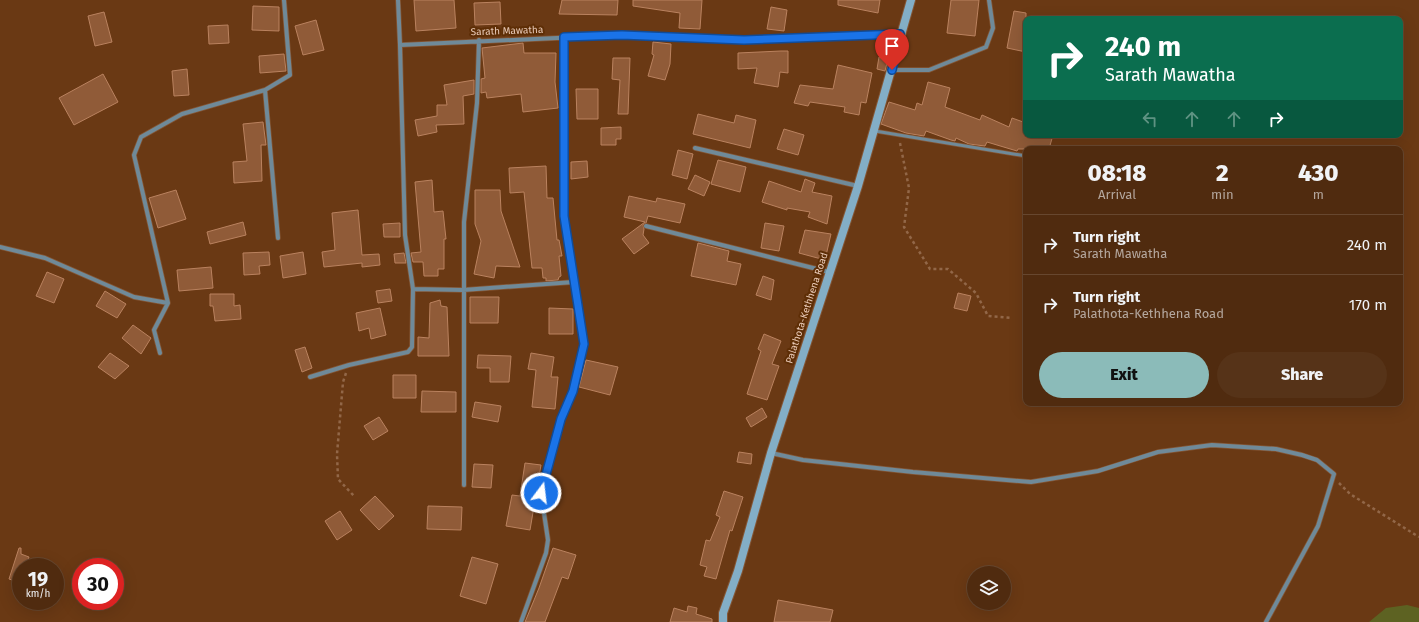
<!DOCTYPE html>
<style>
body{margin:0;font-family:"Fira Sans",sans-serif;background:#563318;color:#f1f3f6;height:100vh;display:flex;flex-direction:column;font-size:15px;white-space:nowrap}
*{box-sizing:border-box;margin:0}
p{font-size:13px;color:#b4a79e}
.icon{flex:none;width:22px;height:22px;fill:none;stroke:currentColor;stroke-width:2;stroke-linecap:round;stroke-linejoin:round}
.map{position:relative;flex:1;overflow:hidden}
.side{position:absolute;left:1023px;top:146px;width:380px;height:260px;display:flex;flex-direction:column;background:#502b0f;border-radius:8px;box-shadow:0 4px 16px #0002,0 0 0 1px #67472f}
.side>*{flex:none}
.banner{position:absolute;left:1023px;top:16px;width:380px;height:122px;border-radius:8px;box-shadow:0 4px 16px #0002,0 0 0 1px #67472f;background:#0b6e4f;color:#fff;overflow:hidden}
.fabs{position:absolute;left:967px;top:566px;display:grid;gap:8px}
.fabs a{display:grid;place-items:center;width:44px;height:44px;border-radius:50%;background:#502b0f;box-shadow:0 4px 16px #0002,0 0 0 1px #67472f;font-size:20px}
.speed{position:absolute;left:12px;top:558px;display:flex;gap:8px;font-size:20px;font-weight:700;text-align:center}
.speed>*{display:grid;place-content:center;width:52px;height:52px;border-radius:50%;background:#502b0f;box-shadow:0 4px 16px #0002,0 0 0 1px #67472f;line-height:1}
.speed small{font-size:10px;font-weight:400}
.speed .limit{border:6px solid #d22;background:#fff;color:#111}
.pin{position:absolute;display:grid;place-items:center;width:34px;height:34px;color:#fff;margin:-41px -17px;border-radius:50% 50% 50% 0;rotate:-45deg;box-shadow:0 0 4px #0007}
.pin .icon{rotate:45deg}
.me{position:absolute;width:44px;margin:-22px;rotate:15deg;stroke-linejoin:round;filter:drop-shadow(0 0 3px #0008)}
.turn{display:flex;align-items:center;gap:14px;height:84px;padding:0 16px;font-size:18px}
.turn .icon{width:52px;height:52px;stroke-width:2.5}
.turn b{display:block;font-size:28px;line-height:34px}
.lanes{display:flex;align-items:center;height:38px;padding:0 16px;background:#0003;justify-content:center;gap:20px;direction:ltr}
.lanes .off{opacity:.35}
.eta{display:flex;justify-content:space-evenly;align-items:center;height:68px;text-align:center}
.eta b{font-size:24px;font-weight:800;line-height:28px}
.button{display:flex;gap:8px;margin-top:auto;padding:8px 16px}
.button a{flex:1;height:46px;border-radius:24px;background:#8bbbb9;color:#111;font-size:16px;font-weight:800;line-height:46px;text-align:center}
.button a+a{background:#563318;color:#f1f3f6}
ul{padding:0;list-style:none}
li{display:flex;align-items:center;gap:12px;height:60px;padding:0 16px;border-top:1px solid #67472f}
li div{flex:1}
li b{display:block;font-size:15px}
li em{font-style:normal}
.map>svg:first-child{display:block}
.green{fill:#5d6222}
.building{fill:#905b38;stroke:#ba825f}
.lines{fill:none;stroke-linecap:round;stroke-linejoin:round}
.lane-casing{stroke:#845635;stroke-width:4.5}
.street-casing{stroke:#845635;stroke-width:5.5}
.secondary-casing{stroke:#845635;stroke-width:10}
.path{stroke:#926748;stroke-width:2.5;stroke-dasharray:3 3;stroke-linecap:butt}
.lane{stroke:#6f8a99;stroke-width:3}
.street{stroke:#6f8a99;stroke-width:4}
.secondary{stroke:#83aec6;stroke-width:8}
.route-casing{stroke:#114b97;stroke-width:10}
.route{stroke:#1a73e8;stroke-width:7}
.labels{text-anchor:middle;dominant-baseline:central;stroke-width:4;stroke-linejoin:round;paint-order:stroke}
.street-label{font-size:10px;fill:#ebccba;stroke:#5e2e06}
</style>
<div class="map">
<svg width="1419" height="622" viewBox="0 0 1419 622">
<rect width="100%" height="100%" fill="#6a3914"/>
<path class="green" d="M1407,605l12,3v14h-50l17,-14z"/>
<path class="building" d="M414,0h40l2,28 -40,3z
M562,0h56l-1,15 -58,-1z
M633,0h69l-2,29 -21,-1 1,-15 -47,-7z
M838,0h42l-2,13 -40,-8z
M951,0h28l-4,36 -28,-3z
M500,2l1,22 -26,1 -1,-22z
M253,6l26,1v24l-27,-1z
M771,7l16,3 -3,21 -17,-2z
M1014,11l12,2v39l-19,-4z
M104,12l8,30 -17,4 -7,-30z
M316,20l8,30 -21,5 -8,-29z
M228,25l1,18 -20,1 -1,-18z
M653,42l18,2 -1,20 -5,16 -17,-4 6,-21 -2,-1z
M523,43l1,10h32l-1,29 3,26 -35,4 -2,-18 -34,4 -1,-6 -5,1v-14l4,-1 -3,-30z
M781,51h7v22l-8,-1 -2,15 -24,-4 3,-15 -19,1v-16z
M284,54l2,17 -26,2 -1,-17z
M879,57l9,2 -3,12 -8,-2z
M613,58h17l-2,56h-10l2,-34 -8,-1z
M838,65l34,8 -6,30 -5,-1 -2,13 -15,-3 1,-5 -35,-5 -2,4 -14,-3 6,-18 33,4z
M187,69l2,26 -15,1 -2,-25z
M103,74l15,28 -44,23 -15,-27z
M474,80v14l-11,2 1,28 -28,1 1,7 -19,4 -3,-16 22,-4v-11h10l-3,-20z
M928,82l22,6 -5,19 35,13 2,-5 27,12 3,-9 14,5v12h27l-4,14h-31l-1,2 -30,-9 -2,4 -16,-2 -13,-6 -1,3 -4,-1 -25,-9 -2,5 -18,-3 -25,-9 8,-22 26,8 2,-7 5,2z
M576,89h22v30h-21z
M698,114l36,9 2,-8 20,5 -6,28 -57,-14z
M263,122l3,23h-5l1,36 -28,2 -1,-21 14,-1 -4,-37z
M621,127v12h-5v6h-15v-17z
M784,129l20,6 -6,20 -21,-6z
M678,150l15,4 -6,25 -15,-4z
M718,160l28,7 -6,25 -29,-8z
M587,161l1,16 -17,2v-17z
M546,166l1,32h6l4,42h2l3,16h-3l2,20 -2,1 -1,3 -12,1v-3h-3l-1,-10h-10l-8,-76 -14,1 -1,-25z
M695,175l15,7 -6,14 -16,-7z
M805,179l10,4 -3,9 20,4 -5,28 -19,-7 2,-5 -23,-4v2l-25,-8 7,-21 32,11z
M432,180l2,32 9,-1 3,28h-2v30h-6v7h-14l-1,-14h-10l-2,-9 10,-1 -6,-70z
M176,190l10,29 -28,9 -9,-30z
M475,190h25l1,21 19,56 -24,-1 -2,12 -20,-4 7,-33 -6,-17z
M629,196l27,6 1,-4 28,6 -5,19 -32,-7 -2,7 -3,2 1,4 -1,6 6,8 -15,11 -12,-15 23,-17 -21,-5z
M358,210l4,45 17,-1 1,11 -18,2v-4l-38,4 -2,-15 13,-2 -3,-37z
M243,222l3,13 -36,9 -3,-12z
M400,223v14h-16l-1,-13z
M765,223l19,3 -5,25 -18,-3z
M805,230l26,4 -6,26 -26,-7z
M698,243l31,8 -2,10 14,3 -5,21 -45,-9z
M269,252l1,13 -11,1 1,8 -16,1 -1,-22z
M303,252l3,22 -23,4 -3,-22z
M404,253l2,10h-11l-1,-9z
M211,267l2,21 -34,3 -2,-21z
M47,272l17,7 -10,24 -18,-7z
M763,276l11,4 -3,20 -15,-5z
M390,289l2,12 -14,2 -2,-12z
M105,291l21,13 -9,14 -21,-12z
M958,293l13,3 -4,15 -13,-3z
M210,294h24v12l6,-1 1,14 -26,2 -2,-15h-3z
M470,297h29l-1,26h-28z
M440,300l1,6 6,1 2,49h-31v-19l11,1 1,-35z
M380,308l6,27 -15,4 -2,-11 -10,3 -3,-18z
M549,308l24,1v25h-24z
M133,325l18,13 -10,16 -19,-16z
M764,334l17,7 -9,23 7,2 -12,34 -20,-6 14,-43 -3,-2z
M305,347l7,21 -10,4 -7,-22z
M110,353l19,13 -14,13 -17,-12z
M531,353l23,4 -3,20h7l-3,32 -23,-2 4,-37 -8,-1z
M478,355l33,1 -2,26h-19v-14h-13z
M586,360l32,7 -8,28 -31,-8z
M393,375h23v23h-23z
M422,391l34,1v20h-35z
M475,402l26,4 -3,16 -26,-5z
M762,408l5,9 -16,10 -5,-9z
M379,417l9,14 -15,9 -9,-14z
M739,452l13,2 -1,10 -14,-2z
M525,463l16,2 -11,65 -24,-4 6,-31 8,1z
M474,464l19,1 -2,23 -19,-1z
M724,491l19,6 -11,34 -2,-1 -14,49 -12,-3 3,-9 -7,-2 6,-25 4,1 10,-24 -4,-2z
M375,496l19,20 -15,14 -19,-20z
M428,506l34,1 -1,23 -34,-1z
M340,511l12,19 -15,10 -12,-19z
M19,548h2v6l8,3 -4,10h-4v16l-12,-4z
M553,548l23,7 -8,24 -6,-2 -17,45h-20l14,-34z
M472,557l26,7 -12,40 -26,-8z
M778,600l55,10 -3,12h-56z
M688,606l9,2 -1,6 16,5v3h-42l4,-14 13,4z"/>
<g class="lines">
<defs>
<path id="lane" d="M875,131l151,25"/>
<path id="street" d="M398,0l2,45 222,-10 123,5 155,-6
M892,70h37l57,-23 7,-19 -4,-28
M695,148l163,38
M646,226l183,46
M278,238l-13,-148 25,-15 -6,-75
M0,247l45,11 89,39 34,6
M413,289l50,1 111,-8
M160,353l-6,-23 14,-27 -34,-148 7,-18 41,-23 83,-24
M310,377l39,-12 59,-13 4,-5 1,-58 -8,-54 -5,-190
M771,453l32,7 110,12 118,10 67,-11 60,-19 54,-7 64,4 26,6 15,5 17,14 -16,52 -52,96
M464,485v-263l13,-119 2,-63
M521,622l25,-69 2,-13 -7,-47 20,-74 12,-28 10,-47 -19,-128v-179"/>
<path id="secondary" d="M723,622v-9l15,-42 33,-118 87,-267 53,-186"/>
</defs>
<use href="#lane" class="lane-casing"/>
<use href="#street" class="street-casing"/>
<use href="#secondary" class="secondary-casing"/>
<path class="path" d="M900,143l9,45 -5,39 26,42h18l28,24 12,23 24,2
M346,373l-3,9 -6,72 1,25 16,17
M1339,483l11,11 69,43"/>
<use href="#lane" class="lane"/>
<use href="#street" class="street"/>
<use href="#secondary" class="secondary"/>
</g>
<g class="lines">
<defs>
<path id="route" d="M541,493l20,-74 12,-28 11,-47 -20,-128v-179l58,-2 122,5 156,-6 -8,36"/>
</defs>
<use href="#route" class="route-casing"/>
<use href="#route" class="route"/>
</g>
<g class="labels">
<g class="street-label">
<text transform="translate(507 31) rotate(-2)">Sarath Mawatha</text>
<text transform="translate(807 308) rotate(-72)">Palathota-Kethhena Road</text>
</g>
</g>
</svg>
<div class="fabs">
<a><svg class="icon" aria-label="layers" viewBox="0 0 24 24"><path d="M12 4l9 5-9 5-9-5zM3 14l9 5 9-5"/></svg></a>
</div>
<div class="speed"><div>19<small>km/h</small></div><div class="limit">30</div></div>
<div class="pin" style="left:892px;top:70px;background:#d93025"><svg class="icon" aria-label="arrive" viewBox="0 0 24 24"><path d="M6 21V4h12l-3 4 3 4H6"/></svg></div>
<svg class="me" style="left:541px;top:493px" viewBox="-20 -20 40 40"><circle r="17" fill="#1a73e8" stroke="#fff" stroke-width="3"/><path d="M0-11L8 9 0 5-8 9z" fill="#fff"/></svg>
<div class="banner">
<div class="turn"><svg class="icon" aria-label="right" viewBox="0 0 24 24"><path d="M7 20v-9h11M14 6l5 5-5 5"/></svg><div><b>240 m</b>Sarath Mawatha</div></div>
<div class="lanes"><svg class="icon off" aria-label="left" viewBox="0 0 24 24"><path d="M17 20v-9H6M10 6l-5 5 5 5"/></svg><svg class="icon off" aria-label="ahead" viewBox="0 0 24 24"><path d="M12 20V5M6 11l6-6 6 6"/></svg><svg class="icon off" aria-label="ahead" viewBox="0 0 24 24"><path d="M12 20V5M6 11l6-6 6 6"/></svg><svg class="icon" aria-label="right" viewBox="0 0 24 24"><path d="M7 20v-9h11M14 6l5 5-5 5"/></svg></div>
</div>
<section class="side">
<div class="eta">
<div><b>08:18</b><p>Arrival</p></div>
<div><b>2</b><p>min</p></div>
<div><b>430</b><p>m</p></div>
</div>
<ul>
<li><svg class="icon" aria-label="right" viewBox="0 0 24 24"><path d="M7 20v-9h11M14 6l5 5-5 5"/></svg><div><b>Turn right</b><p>Sarath Mawatha</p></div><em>240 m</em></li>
<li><svg class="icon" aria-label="right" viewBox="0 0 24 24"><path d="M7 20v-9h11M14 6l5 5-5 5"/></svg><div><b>Turn right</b><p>Palathota-Kethhena Road</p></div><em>170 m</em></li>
</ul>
<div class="button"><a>Exit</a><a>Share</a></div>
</section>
</div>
